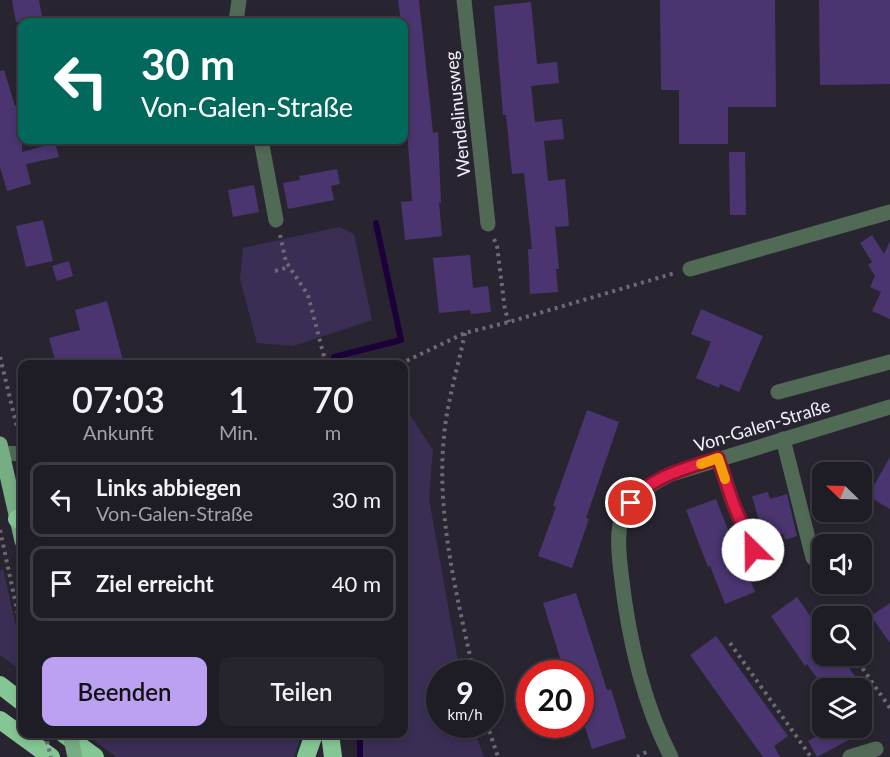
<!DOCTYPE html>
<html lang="de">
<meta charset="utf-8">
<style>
body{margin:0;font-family:Lato,sans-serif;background:#26252d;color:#f1f3f6;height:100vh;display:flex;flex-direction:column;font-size:22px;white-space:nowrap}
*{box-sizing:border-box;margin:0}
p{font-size:20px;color:#a1a1a7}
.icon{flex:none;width:33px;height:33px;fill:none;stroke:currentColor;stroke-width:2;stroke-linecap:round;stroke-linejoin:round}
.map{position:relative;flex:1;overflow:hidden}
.side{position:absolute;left:18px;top:360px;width:390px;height:378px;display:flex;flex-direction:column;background:#1e1c25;border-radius:12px;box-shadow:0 3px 9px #0003,0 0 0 2px #3c3a42}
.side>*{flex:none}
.top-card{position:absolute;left:18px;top:18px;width:390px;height:126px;border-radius:12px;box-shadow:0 3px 9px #0003,0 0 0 2px #3c3a42;background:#00695c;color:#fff;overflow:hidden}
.needle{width:39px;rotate:293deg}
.controls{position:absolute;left:812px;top:462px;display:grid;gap:12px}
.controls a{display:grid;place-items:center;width:60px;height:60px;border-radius:12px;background:#1e1c25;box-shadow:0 3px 9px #0003,0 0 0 2px #3c3a42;font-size:30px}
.speed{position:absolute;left:426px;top:660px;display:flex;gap:12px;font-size:30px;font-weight:700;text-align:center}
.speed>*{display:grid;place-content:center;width:78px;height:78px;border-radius:50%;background:#1e1c25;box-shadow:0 3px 9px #0003,0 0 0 2px #3c3a42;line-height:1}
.speed small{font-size:15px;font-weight:400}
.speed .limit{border:9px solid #d22;background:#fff;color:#111}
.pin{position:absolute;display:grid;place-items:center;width:51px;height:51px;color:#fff;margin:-26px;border:3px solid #fff;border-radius:50%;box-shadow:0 2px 6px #0007}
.me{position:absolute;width:66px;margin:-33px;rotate:337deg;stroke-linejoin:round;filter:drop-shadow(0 0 4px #0008)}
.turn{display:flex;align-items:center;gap:21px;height:126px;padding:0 24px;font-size:27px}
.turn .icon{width:78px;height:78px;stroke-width:2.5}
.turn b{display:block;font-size:42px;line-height:51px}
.eta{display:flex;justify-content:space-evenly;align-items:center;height:102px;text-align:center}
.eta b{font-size:36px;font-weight:600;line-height:42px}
.cta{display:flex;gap:12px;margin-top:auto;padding:12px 24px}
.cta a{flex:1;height:69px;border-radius:12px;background:#bca0f2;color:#111;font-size:24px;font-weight:600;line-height:69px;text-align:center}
.cta a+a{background:#26252d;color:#f1f3f6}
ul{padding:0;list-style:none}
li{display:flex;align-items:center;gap:18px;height:75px;margin:0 12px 9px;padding:0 12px;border:3px solid #3c3a42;border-radius:12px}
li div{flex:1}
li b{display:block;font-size:22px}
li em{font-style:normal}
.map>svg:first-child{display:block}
.green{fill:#3b2e55}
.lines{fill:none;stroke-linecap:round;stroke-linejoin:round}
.stream{stroke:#1b0138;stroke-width:6}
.building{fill:#4a3570}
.path{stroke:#6d6a75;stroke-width:4;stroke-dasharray:3 4.5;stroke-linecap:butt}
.minor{stroke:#506a56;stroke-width:15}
.major{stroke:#76ad83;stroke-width:15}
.highway{stroke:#85c794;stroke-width:18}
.path-bridge{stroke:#6d6a75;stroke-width:4;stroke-dasharray:3 4.5;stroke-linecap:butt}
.major-bridge{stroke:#76ad83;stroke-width:15}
.route-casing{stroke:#92132f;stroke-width:15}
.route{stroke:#e11d48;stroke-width:10}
.slow{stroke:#f59e0b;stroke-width:10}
.labels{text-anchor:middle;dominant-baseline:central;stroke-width:6;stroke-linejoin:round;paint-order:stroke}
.street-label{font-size:18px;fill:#f2f0f9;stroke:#282531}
</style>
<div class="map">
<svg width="890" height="757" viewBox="0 0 890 757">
<rect width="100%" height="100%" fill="#282531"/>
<path class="green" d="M339,227l15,7 18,86 -79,26 -36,-3 -17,-64 3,-31z
M404,406l29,44 -4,49 31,174 -20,1v50l32,1 12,32h-125l-2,-23h47z
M3,569l19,83v19l-22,-16v-84z
M93,734h209l-8,23h-178l-22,-17z"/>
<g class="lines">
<path class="stream" d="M334,357l67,-17 -25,-117
M360,757v-23"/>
</g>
<path class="building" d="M12,0h27l4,22h-27z
M398,0h21l14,133 5,-1 3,71h-2l3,33 -37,4 -4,-38 11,-1 -8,-116v-63h-3z
M660,0h115l1,107h-48v37h-49v-54h-18z
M819,0h71v84l-70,1z
M531,2l6,62 20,-2 2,21 -28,3 4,36 27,-3 2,20 -20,2 4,40 17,-2 4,47 -14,1 4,42h-3l2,23 -28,2 -2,-45h4l-8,-76 -12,1 -6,-59h-3l-9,-109z
M4,70l11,36 7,-2v48l33,-9 4,14 -33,7 5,20 -24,7 -7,-24v-96z
M729,152h16l1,63h-16z
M337,169l3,15 -9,2 3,14 -46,9 -5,-26 17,-3 -1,-4z
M254,185l5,27 -26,5 -5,-27z
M43,220l10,41 -27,6 -10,-41z
M872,235l12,19 6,-13v78l-18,-8 9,-19 -11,-5 5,-11 -7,-11 4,-3 -12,-19z
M470,255l3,33 15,-2 3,26 -20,2 -1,-4 -31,3 -6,-55z
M69,261l4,15 -16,5 -5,-15z
M107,301l17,63h-68l-7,-26 31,-8 -5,-20z
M701,309l62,27 -24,56 -19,-8 -1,4 -23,-10 15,-36 -20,-8z
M587,410l32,12 -33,96 3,1 -17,49 -34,-12 18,-49 -3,-1z
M890,457v52l-22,-13z
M768,492l2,7 17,-5 10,42 -12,4 -2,-6 -19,5 -12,-43z
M716,499l22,56 2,-1 15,38 -30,12 -15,-38 -2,1 -22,-57z
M576,593l31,97 4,-1 15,49 -34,11 -12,-38v-37h-15l-22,-71z
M797,597l25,36v23h19l22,32h-39l-17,-24 -2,2 -34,-50z
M890,603v40l-19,-27z
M716,636l72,100 -14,10 6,11h-17l-73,-102z
M832,728h39l-54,29 -9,-16z"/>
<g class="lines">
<path class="path" d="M280,235l6,27 22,33 18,69
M494,239l3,7 8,64 4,12
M275,271l14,-4
M465,333c-7,34 -18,69 -21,103 -8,80 13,160 30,238
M0,357l17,70 5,12
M400,364l65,-31 44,-11 166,-49
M0,530l22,103
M730,643l81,114
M854,656l36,52
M487,724l11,33
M637,757l13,-7"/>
<path class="minor" d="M464,0l24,224
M236,22l3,-22
M261,140l15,80
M690,269l200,-57
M778,392l112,-30
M783,439l30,119
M2,453l20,1
M718,458l15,45 20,47
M671,757c-29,-56 -43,-122 -50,-184 -2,-18 -5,-42 2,-59 10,-21 29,-30 48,-40l219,-67
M850,757l26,-8"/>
<path class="major" d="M0,444l22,97"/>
<path class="highway" d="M17,519l5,2
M0,685l22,17
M0,720l51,37
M64,734l31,23
M330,734l3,23
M306,757l8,-23"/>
<path class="path-bridge" d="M45,734l6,23"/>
<path class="major-bridge" d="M70,734l5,23"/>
</g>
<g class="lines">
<defs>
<path id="route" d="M631,503c19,-27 57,-35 87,-45l15,45 20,47"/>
</defs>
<use href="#route" class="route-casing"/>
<use href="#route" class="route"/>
<path class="slow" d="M701,464l17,-6 7,21"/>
</g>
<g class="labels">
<g class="street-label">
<text transform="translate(457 114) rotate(-96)">Wendelinusweg</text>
<text transform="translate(762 425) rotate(-17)">Von-Galen-Straße</text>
</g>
</g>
</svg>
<div class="controls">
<a><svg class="needle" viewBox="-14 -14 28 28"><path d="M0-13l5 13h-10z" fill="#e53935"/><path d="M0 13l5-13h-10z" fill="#a1a1a7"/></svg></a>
<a><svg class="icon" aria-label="sound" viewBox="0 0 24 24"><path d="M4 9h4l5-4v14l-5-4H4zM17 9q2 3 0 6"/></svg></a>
<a><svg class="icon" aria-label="search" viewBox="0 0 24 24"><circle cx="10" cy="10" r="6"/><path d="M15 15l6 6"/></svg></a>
<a><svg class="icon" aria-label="layers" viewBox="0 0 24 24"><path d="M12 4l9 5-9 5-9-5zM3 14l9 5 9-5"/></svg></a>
</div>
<div class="speed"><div>9<small>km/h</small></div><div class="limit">20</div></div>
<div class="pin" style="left:631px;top:503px;background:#d93025"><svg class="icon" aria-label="arrive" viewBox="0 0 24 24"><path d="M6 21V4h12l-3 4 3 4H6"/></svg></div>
<svg class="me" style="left:753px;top:550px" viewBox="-20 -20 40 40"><circle r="19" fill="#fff"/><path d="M0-13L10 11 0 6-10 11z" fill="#e11d48"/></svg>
<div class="top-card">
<div class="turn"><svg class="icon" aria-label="left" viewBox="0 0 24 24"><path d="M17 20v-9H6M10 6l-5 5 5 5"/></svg><div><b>30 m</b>Von-Galen-Straße</div></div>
</div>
<section class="side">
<div class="eta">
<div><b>07:03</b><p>Ankunft</p></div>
<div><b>1</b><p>Min.</p></div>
<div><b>70</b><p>m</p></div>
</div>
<ul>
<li><svg class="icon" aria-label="left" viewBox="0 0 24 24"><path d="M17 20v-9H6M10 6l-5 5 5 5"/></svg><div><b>Links abbiegen</b><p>Von-Galen-Straße</p></div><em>30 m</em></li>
<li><svg class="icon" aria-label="arrive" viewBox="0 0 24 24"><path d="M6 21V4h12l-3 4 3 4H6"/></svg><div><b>Ziel erreicht</b></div><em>40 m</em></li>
</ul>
<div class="cta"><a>Beenden</a><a>Teilen</a></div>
</section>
</div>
